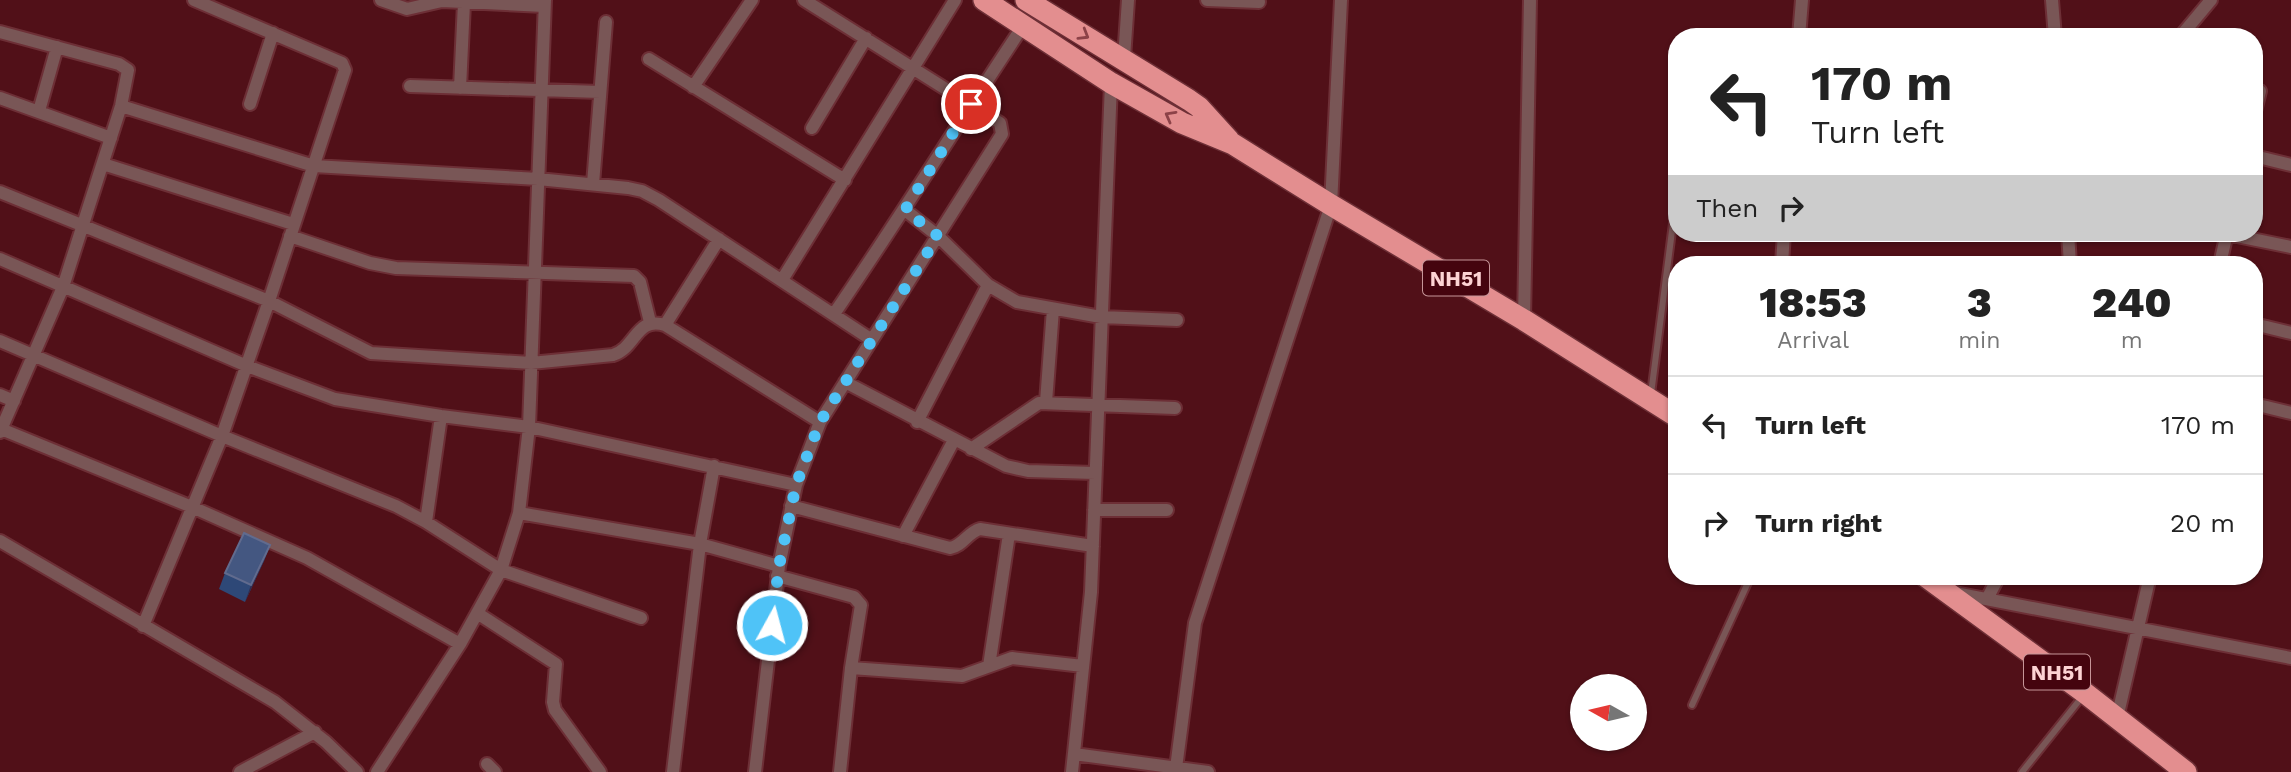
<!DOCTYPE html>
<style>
body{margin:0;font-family:"Work Sans",sans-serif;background:#f6f6f6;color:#222;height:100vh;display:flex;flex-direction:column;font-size:26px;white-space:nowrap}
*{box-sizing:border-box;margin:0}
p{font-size:23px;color:#767676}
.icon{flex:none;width:38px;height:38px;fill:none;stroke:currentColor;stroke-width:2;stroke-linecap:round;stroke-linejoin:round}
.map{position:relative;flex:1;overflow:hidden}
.panel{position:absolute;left:1668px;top:256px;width:595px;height:329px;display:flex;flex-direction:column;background:#fff;border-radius:28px;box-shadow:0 2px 5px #0004}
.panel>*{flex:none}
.banner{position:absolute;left:1668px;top:28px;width:595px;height:214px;border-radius:28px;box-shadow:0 2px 5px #0004;background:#fff;color:#222;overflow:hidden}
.needle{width:46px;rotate:278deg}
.controls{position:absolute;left:1570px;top:674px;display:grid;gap:14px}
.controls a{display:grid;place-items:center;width:77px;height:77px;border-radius:50%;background:#fff;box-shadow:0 2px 5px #0004;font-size:35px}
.pin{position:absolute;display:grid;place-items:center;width:60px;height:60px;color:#fff;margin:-30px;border:4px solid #fff;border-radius:50%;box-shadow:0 2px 7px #0007}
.me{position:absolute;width:77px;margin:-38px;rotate:7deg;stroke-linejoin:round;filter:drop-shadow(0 0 5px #0008)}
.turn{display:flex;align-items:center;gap:24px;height:147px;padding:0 28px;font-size:32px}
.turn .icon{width:91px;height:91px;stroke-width:2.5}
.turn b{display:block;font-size:49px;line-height:60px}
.then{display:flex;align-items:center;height:66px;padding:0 28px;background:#0003;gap:14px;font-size:26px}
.eta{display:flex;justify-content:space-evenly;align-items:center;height:119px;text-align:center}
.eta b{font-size:42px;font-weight:800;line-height:49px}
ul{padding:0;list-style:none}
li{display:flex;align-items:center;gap:21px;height:98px;padding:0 28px;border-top:2px solid #e0e0e0}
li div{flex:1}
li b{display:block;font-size:26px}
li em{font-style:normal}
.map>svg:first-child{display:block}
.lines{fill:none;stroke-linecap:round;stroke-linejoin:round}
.lane-casing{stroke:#6d2f36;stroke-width:10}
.street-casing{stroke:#6d2f36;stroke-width:16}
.highway-casing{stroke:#6d2f36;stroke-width:24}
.lane{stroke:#795656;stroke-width:6}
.street{stroke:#795656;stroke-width:12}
.highway{stroke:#e38e8f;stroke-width:21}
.wall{fill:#2e4877}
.shaded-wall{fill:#322c4d}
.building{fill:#445781;stroke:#616b8e;stroke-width:2}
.oneway{stroke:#8c4248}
.route{stroke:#4fc3f7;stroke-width:12;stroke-dasharray:0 21.6}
.labels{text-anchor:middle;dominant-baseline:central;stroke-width:7;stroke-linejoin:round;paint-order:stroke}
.shield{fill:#45040e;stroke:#c69598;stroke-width:2}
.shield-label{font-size:21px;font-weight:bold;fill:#fdd3d3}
</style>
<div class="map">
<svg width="2291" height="772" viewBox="0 0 2291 772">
<rect width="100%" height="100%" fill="#511018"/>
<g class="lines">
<defs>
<path id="lane" d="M1651,394l25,-194
M1692,705l59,-129
M2022,772l60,-75"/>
<path id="street" d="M381,0l26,9 35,-8 102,5
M1207,0l52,2
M2052,0l3,37
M0,32l119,32 9,6 -7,36 -58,181 -63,145
M1799,37l3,-37
M2180,37l31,-37
M1124,58l4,-58
M649,59l196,121
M410,86l190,6
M693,87l59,-87
M460,88l4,-85
M0,98l111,40
M250,104l23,-71
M121,106l193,60 224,13 90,9 14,3 17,9 213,140
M39,111l18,-64
M2254,115l6,-24
M812,128l54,-90
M2254,156l37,9
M103,164l190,60
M593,184l13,-162
M0,192l269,109 102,52 160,10 82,-8c23,-7 23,-39 52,-30l155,97
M905,210l33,26 50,49 29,17 84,15 76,3
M2068,233l2,31
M2227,234l64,13
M290,236l80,27 26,5 238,8 6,6 10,40
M0,259l247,107 88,33 106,17 88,11 267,58
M1782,264l2,-31
M2220,264l7,-31
M782,280l173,-280
M834,314c65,-95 125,-192 189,-288
M1524,320l6,-320
M2254,324l37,9
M665,325l54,-86
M0,341l222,95 174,70 30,16 75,48 140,48
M845,382l161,84 22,5 67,2
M0,395l14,6
M1046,402l7,-93
M2254,404l37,9
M917,422l71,-137
M1,429l191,78 115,51 153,86
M971,449l68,-46 136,5
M791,506l159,42c13,-2 18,-16 30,-19l113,17
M1094,510h73
M519,513l181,31 79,22
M426,522l15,-106
M903,536l51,-96
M0,541l275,161 51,40 31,30
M777,576l77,21 7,8 -10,63 -11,104
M1955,593l336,65
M1987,599l12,-23
M477,613l79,51 -3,38 2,8 45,62
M143,626l79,-190 47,-135 76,-231 -3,-7 -148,-63
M989,666l20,-132
M851,668l111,8 50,-18 71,8
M2117,718l33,-142
M1074,754l134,18
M487,764l8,8
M1176,768l19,-145 136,-418 10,-205
M240,772l75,-40
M377,772l83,-128 41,-74 18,-57 10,-86 16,-427
M673,772l27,-228 14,-78
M755,772l24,-206 17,-81 24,-63 182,-288 -2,-11 -196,-123
M1072,772l19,-180 20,-509"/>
<path id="highway" d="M984,0l127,83 71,40 51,21 98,61 193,115 152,96
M1026,0l163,100 10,7 30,33
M1925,576l160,117 101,79"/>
</defs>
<use href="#lane" class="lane-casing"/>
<use href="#street" class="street-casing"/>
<use href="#highway" class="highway-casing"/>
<use href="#lane" class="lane"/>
<use href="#street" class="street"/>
<use href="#highway" class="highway"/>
</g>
<path class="wall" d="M270,545l-6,16 -19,41 -26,-13 6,-16z"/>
<path class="shaded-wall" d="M270,545l-6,16 -19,41 6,-17z"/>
<path class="building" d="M244,533l26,12 -19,40 -26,-12z"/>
<defs><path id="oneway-chevron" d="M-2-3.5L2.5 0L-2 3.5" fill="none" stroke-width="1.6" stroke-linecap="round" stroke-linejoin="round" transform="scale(1.75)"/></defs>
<g class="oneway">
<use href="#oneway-chevron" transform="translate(1084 35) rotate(31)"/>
<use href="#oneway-chevron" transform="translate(1170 116) rotate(-151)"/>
</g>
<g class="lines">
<path class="route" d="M772,625l7,-59 17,-81 24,-63 118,-186 -33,-26 66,-106"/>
</g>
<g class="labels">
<g class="shield">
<rect x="1423" y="260.5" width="66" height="35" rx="5"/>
<rect x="2024" y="654.5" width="66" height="35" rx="5"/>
</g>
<g class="shield-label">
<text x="1456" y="278">NH51</text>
<text x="2057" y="672">NH51</text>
</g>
</g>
</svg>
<div class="controls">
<a><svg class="needle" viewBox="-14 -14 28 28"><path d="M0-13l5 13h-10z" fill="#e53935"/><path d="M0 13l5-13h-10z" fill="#767676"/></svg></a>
</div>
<div class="pin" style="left:971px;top:104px;background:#d93025"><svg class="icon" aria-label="arrive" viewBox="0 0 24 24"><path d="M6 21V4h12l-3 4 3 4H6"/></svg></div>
<svg class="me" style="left:772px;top:625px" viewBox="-20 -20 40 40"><circle r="17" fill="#4fc3f7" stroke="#fff" stroke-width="3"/><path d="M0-11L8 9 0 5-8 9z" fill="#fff"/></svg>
<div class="banner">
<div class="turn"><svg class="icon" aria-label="left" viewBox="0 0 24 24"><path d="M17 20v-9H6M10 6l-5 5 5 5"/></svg><div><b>170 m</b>Turn left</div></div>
<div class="then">Then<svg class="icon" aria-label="right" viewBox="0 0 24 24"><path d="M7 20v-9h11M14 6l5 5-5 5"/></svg></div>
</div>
<section class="panel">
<div class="eta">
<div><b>18:53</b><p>Arrival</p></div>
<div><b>3</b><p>min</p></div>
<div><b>240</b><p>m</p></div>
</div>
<ul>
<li><svg class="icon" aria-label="left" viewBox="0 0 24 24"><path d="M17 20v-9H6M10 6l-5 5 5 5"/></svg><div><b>Turn left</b></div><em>170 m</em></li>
<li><svg class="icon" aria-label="right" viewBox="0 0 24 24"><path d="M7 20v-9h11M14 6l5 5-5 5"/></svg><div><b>Turn right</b></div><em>20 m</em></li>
</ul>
</section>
</div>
